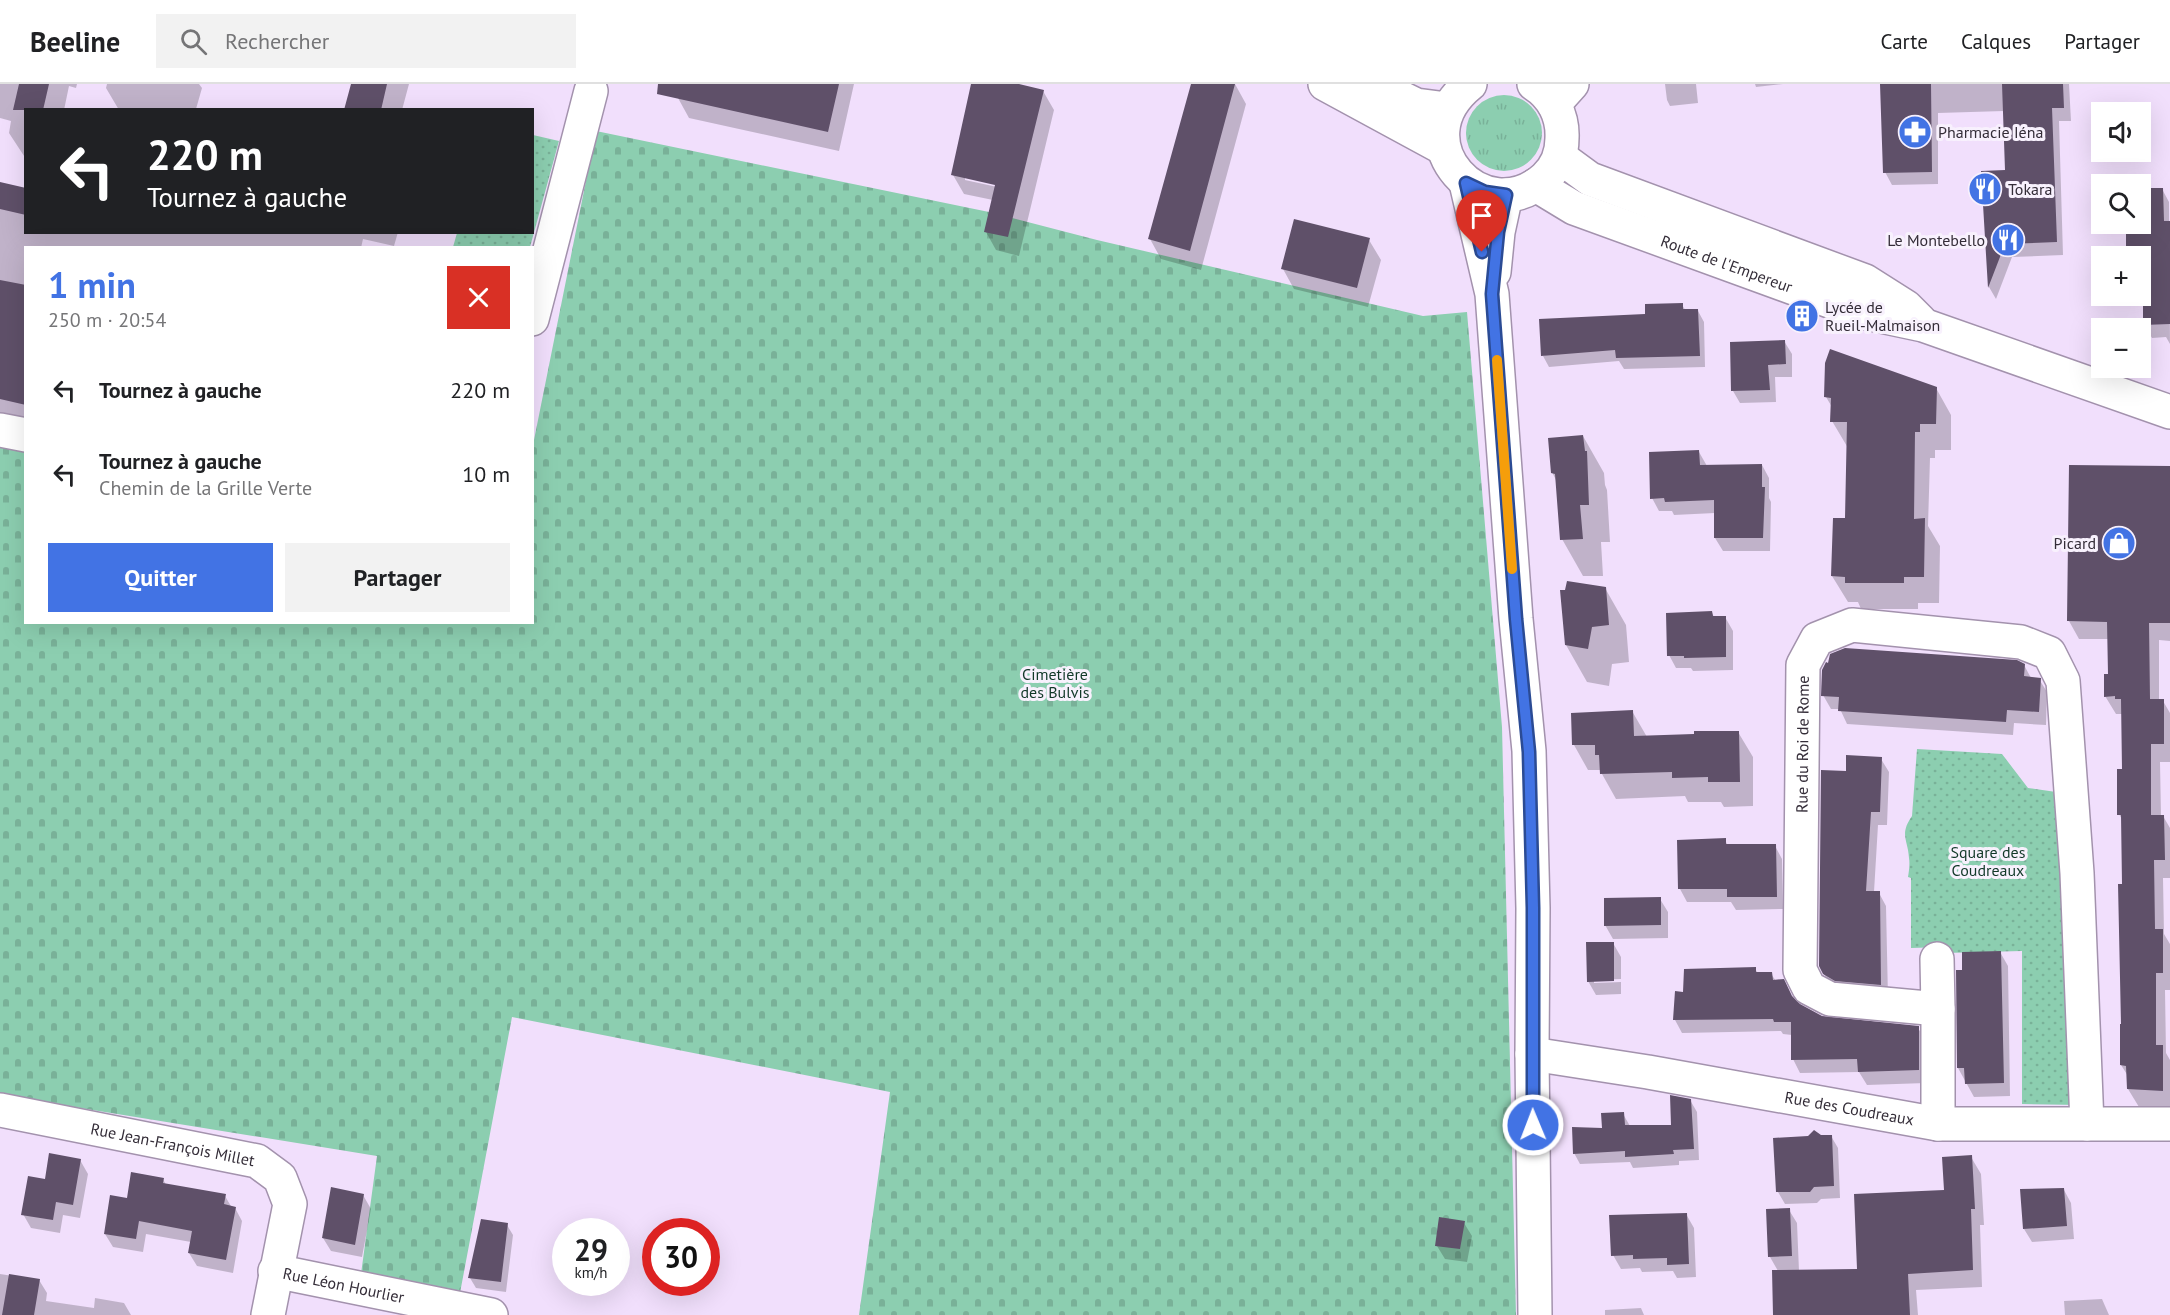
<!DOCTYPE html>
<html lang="fr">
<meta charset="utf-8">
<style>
body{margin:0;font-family:"PT Sans",sans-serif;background:#f2f2f2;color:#202124;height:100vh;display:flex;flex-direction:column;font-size:22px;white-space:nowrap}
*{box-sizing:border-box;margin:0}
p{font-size:20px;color:#757577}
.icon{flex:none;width:33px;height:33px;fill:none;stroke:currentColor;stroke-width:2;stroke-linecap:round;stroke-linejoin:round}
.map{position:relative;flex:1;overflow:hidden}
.panel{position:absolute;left:24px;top:162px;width:510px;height:378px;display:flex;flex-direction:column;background:#fff;border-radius:0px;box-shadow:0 6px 24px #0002}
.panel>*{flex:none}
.guide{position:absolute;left:24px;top:24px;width:510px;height:126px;border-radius:0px;box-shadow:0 6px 24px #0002;background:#202124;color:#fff;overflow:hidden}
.controls{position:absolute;left:2091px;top:18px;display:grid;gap:12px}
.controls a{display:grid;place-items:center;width:60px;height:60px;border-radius:0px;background:#fff;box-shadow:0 6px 24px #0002;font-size:30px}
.speed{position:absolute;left:552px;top:1134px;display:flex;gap:12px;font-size:30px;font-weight:700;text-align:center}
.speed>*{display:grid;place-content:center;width:78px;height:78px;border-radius:50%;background:#fff;box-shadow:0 6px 24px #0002;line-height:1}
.speed small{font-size:15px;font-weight:400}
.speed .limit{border:9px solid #d22;background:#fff;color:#111}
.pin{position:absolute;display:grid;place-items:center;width:51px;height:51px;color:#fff;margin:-62px -26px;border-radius:50% 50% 50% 0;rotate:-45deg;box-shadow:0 0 6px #0007}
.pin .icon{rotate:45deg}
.me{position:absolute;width:66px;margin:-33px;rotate:359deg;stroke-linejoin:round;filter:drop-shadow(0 0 4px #0008)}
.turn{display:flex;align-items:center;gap:21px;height:126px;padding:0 24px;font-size:27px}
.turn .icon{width:78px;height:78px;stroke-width:2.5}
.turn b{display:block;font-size:42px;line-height:51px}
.round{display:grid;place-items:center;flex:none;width:63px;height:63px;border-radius:0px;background:#f2f2f2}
.overview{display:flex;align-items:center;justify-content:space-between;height:102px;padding:0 24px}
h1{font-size:36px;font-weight:700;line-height:45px;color:#4273e4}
.primary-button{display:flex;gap:12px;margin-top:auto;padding:12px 24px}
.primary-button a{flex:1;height:69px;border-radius:0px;background:#4273e4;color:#fff;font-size:24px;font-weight:700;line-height:69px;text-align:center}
.primary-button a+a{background:#f2f2f2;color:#202124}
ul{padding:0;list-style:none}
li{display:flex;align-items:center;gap:18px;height:84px;padding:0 24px}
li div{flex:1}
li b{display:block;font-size:22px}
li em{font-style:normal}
header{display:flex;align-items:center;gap:36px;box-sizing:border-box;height:84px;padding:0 30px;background:#fff;border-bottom:2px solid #e0e0e0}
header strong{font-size:28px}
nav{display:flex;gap:33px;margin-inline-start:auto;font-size:21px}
.search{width:420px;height:54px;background:#f2f2f2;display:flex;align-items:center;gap:15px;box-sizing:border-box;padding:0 21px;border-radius:0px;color:#757577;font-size:22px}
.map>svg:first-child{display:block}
.grass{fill:url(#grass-tufts)}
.cemetery{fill:url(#cemetery-stones)}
.park{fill:url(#park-dots)}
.shadow{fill:#0003;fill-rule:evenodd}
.building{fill:#5f5069}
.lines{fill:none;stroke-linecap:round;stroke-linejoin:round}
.minor-casing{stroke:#a392ad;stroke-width:36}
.major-casing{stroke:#a392ad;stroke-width:36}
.minor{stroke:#fff;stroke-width:33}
.major{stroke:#fff;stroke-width:33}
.route-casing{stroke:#2b4b94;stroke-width:15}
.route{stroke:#4273e4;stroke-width:10}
.slow{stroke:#f59e0b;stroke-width:10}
.labels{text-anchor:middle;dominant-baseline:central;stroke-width:6;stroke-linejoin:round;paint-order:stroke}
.poi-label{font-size:16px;fill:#342d38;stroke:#f8f1fd;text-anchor:start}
.street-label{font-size:16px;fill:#342d38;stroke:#f8f1fd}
.park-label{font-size:16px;fill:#123929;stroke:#f8f1fd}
</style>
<header>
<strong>Beeline</strong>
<div class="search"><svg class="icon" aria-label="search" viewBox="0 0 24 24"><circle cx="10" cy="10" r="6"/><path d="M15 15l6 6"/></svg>Rechercher</div>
<nav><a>Carte</a><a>Calques</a><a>Partager</a></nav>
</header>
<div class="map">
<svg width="2170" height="1231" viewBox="0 0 2170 1231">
<defs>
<pattern id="grass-tufts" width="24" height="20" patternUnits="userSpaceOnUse" patternTransform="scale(1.5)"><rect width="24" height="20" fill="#8cceb0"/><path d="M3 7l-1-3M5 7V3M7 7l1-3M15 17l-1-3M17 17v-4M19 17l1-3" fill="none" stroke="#79b198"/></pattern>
<pattern id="cemetery-stones" width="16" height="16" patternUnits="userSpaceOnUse" patternTransform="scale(1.5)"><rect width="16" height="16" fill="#8cceb0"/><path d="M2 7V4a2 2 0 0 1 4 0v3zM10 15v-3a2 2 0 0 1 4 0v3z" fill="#79b198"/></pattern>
<pattern id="park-dots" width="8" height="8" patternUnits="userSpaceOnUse" patternTransform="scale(1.5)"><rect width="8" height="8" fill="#8cceb0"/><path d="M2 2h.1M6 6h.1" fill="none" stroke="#79b198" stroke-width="1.8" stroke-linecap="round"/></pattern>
</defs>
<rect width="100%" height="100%" fill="#f1dffc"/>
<path class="grass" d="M1466 49a38 38 0 1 1 76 0a38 38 0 1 1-76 0Z"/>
<path class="cemetery" d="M596,47l393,81 108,28 326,76 44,-4 35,415 14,588h-657l31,-223 -378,-75 -52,276 -99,-19 16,-118 -377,-61v-654l25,6 1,175h506l1,-177z"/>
<path class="park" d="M533,51l26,6 -29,106h-77l4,-14 75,-1z
M1917,665l85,5 26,34 35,5 17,312 -58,-1v-153l-77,2 -1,-6 -33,1v-70l-3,-1c1,-6 2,-13 1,-19 -1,-19 -10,-23 3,-42z"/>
<path class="shadow" d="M0,0h77l-1,4 -7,-2 -5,24h-38v49l-17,-26 2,-12 -11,-3z
M107,0h92l3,4 -6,21 -77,1 -13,-22z
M352,0h57l-7,26h-56z
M681,0h173l-15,67 -150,-33 -11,-20z
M973,0h40l30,7 11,19 -35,146 -23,-6 -10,-18 7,-32 -29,-6 -11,-19zM965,93l38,8 -1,3 -37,-8z
M1193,0h42l11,20 -45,166 -40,-11 -11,-20z
M1665,0h31l2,19 -28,3 -3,-6z
M1755,0h28l-27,3z
M1882,0h187l2,37h-12l4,134 -51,2 -16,42 -7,-12 -6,-114 23,-1 -2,-61 -66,2v71l-46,1 -7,-13z
M0,99l26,6v43h271l7,2 1,-2h93l-4,14 -31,-7 -2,9h-335v179l-26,-5z
M2162,105l7,13 1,142 -4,-7 -14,1 -8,-14v-63h-4v-5h-7l-5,-8 -1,-24h13v-20z
M1369,156l12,20 -13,47 -74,-18 -11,-20z
M1682,221l4,6h12l6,11 1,45 -81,2 -5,-8 -70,6 -6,-11 104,-41z
M1784,257l8,13v23h-17l1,25 -36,1 -7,-12z
M1936,304l15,27v35h-16v8h-5l-2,68 12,20 -1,57h-21v6h-57l-3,-7h-10l-16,-26 14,-57 2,-71 -16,-27v-14l-6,-10z
M1583,352l21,37 1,12 2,5 3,52h-9l2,34h-20l-21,-37 -5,-57 -5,-10z
M1699,368l8,14 55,-1 7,13v20l2,4 -1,49h-47l-8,-13v-25l-41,2 -2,-4h-13l-7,-13z
M2170,383v174l-11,-1v61h4l7,12v49h-10l1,55 2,-1 7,12v50h-7l1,56 6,10v46h-5l1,63 4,7v48l-31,-1 -11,-18v-13l-7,-11 3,-180 -1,-64 -4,-7 5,-43 -1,-57h-7l-11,-18 4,-20v-37h-30l-10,-18z
M1605,504l21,37 3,37 -17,2 -3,22 -22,-4 -21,-37z
M1712,529l2,4h11l8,14v39l-40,1 -2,-3h-15l-7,-13z
M1830,580l194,1 7,13 8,1 8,13 -1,33 -32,-2 -1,12 -166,-11 -7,-15h-9l-8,-14z
M1632,627l15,26 91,-5 15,25v49l-29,1 -3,-5h-33l-3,-6 -69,3 -14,-25 -1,-4h-13l-14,-25z
M1881,675l8,13 -2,53h-9l-4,67 5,1 7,13 2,92 -56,-11 -8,-13 23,-201z
M1725,756l3,6h47l7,13 1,50 -47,1 -5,-8h-44l-7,-13z
M1660,815l8,13v26l-55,1 -8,-14z
M1613,859l8,14v22l-27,1v3l27,-1v12l-25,1 -8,-14z
M2000,868l8,14 2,130 -36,1 -16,-29 -1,-97h7z
M1755,885l3,4 13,1 5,7 23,24 22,12 97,11 8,13v42l-59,2 -8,-13 -59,1 -7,-14 -1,-24 -9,-1 -2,-3 -99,2 -7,-13 9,-26z
M1690,1016l7,12 2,48 -20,1v4l-46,3 -3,-6 -50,2 -6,-11 49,-39 7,12 42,1z
M1831,1052l7,12 2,50 -19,1 -4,4 -32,1 -7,-12 42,-55z
M1971,1073l10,17 3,51h-4l2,62 -66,3 2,25h-143l3,-44 -8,-14 -2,-46 21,-1 8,13 2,48 59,-1 87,-79z
M80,1076l8,14 -8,44 -17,-3 -3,18 -29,-5 -8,-14 23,-33z
M163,1095l3,6 59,11 7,12h3l7,13 -9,52 -36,-7 -8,-13 2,-11 -45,-8 -3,18 -30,-5 -8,-13 23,-34z
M2064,1106l7,13 3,36 -42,3 -8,-13z
M363,1111l8,14 -9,48 -31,-6 -8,-13z
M1686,1130l8,14 2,49 -19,1 -4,-7 -31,1 -2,-4 -19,1 -8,-14z
M1464,1139l8,13 -5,26 -22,-3 -8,-13z
M507,1141l6,10 -7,57 -30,-4 -6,-10z
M0,1190l39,6 8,13 -1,8 48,7 1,-10 29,5 7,12h-131z
M2102,1215l7,16h-44l-1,-14z
M1641,1224l3,7h-39v-5z"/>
<path class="building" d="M19,0h30l-6,26h-30z
M351,0h36l-6,26h-37z
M658,0h181l-11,48 -171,-38z
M971,0h48l25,6 -36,147 -24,-5 11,-47 -44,-10z
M1191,0h44l-45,167 -42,-12z
M1880,0h51l1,88 -49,1z
M2002,0h61l1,24h-12l5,134 -52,2 -17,44 -7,-117 24,-1z
M0,98l26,6v27l-26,-6z
M2141,104h22l1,33h6v103l-27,1v-77h-17v-24h14z
M1294,135l76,19 -13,50 -76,-19z
M0,196l26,5v120l-26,-6z
M1683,219v6h15l2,47 -84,2 -1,-8 -74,6 -2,-37 106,-5v-10z
M1785,256l1,24 -18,1 2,25 -39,1 -1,-49z
M1830,265l107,38 -1,37h-16v8h-5l-1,87 11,-1 -1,59h-20v6h-59v-6l-14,-1 2,-58h12l2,-96h-17l1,-24 -7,-1 1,-34z
M1583,351l2,16h2l2,54h-9l3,34 -23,1 -5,-66 -4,-1 -3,-35z
M1699,366l1,15 62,-1v23h3l-2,51h-49v-38l-49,2 -1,-4 -14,1 -1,-47z
M2069,381l101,1v157h-21l1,76h14v45h-13v71h13l1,45h-11l1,69h8v44h-7v72h7v46l-36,-2 -1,-23 -6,-1v-41h1l-3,-140h4l-1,-69h-4v-46h5l-1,-70h-6v-3l-11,1v-23h4l-1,-52 -40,-1z
M1567,497l39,6 3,38 -17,2 -4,22 -23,-4 -5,-55h5z
M1712,527l1,5h13v41l-42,1v-2h-17l-1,-43z
M1845,564l172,12 8,4 -1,12 17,2 -2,34 -32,-2 -1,12 -168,-11 1,-14 -18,-1 1,-26 4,-8 2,1 2,-9z
M1633,626l1,26 60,-2v-3h45l1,51h-32v-5l-36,1v-6l-72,2 -1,-19h-4v-10h-23l-1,-32z
M1846,671l36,2 -2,55h-9l-5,79h14l1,94 -46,-4 -12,-7 -4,-8 2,-196 25,1z
M1726,754v6h50l1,53h-50v-8h-49l-1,-49z
M1661,813v28l-57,1v-28z
M1586,858h28v39l-27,1z
M2001,867l3,132 -39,1 -1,-16h-7l-1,-98h6v-18z
M1756,883v5h16l1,8 11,-1 8,17 8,8 22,12 97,10v44l-61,2 -1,-13 -66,1v-38h-17l-1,-3 -100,1 2,-29 8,1 1,-23z
M1670,1011l21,4 3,50 -21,1 1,4 -49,3v-6l-52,3 -1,-27 30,1 -1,-15 23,-1 1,13h46z
M1814,1046l7,5h11l2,51 -20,1 -4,5h-34l-3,-54 35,-2z
M49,1069l32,6 -8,46 -17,-3 -3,18 -32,-5 7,-39 17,3z
M1972,1071l3,54h-4l2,61 -65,4 2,41h-137l-1,-45 85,-1 -3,-75 90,-4 -2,-33z
M131,1088l33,6 -1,5 63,11 -2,10 12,3 -10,53 -38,-7 4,-22 -53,-10 -3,18 -32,-5 6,-39 17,3z
M331,1103l33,7 -9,51 -33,-7z
M2064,1104l3,38 -44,3 -3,-40z
M1790,1124l2,48 -24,1 -2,-48z
M1687,1129l2,51 -22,1v-7l-34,1v-4l-22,1 -2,-41z
M1439,1133l26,4 -5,28 -25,-3z
M481,1135l27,4 -7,59 -33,-4z
M9,1190l31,5 -6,36h-32z"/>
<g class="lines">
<defs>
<g id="minor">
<path d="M1554,20l18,-20"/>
<path d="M1466,99l26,111 24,325 13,132 4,157 -1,146 3,261"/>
<path d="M1494,188l4,-40 8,-37"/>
<path d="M532,235l59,-228"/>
<path d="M0,346l26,5"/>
<path id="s1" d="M1937,875l1,50 -108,-10 -21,-11 -9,-18 3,-305 14,-26 35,-14 169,17 28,11 14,28 14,192 10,251"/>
<path d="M1938,925v115"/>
<path id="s2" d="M1532,970l116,18 290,52h232"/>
<path id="s3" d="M0,1026l257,51 23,17 10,26 -22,111"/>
<path id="s4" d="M275,1187l216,44"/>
</g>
<g id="major">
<path d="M1325,0l118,64"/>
<path d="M1373,0l43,21 31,4"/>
<path d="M1470,0c-72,58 14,149 75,94 12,-11 17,-24 17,-40 1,-22 -9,-42 -28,-54"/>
<path d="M1560,73l30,22 275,102 41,26 14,14"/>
<path id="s5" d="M1536,101l38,23 283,103 66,14 247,87"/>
</g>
</defs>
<use href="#minor" class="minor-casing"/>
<use href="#major" class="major-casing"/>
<use href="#minor" class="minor"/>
<use href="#major" class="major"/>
</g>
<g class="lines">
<defs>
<path id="route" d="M1482,168l-16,-69 19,9 21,3 -8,37 -6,62 24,325 13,133 4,156v217"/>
</defs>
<use href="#route" class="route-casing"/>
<use href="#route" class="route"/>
<path class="slow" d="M1497,276l15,209"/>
</g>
<defs>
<symbol id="pharmacy-disc" viewBox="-11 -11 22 22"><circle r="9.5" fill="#4273e4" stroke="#f8f1fd"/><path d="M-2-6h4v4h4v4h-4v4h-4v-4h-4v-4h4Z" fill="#fff"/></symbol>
<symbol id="restaurant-disc" viewBox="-11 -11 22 22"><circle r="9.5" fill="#4273e4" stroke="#f8f1fd"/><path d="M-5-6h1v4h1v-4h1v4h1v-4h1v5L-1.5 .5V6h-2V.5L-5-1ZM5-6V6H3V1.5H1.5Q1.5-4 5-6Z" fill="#fff"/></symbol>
<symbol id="building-disc" viewBox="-11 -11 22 22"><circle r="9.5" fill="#4273e4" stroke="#f8f1fd"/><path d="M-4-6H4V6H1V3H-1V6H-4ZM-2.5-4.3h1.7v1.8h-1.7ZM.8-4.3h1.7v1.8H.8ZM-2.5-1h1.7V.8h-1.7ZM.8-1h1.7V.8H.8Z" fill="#fff"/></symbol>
<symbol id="shop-disc" viewBox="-11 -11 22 22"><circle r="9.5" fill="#4273e4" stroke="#f8f1fd"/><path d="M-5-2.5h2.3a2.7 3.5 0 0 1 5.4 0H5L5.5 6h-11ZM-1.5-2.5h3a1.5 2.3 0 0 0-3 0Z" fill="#fff"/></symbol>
</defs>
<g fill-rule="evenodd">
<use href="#pharmacy-disc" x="1896" y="29" width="38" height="38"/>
<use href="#restaurant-disc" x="1966" y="86" width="38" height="38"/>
<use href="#restaurant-disc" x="1989" y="137" width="38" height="38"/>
<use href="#building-disc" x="1783" y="213" width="38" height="38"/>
<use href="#shop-disc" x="2100" y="440" width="38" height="38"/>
</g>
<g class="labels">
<g class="poi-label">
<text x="1938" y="48">Pharmacie Iéna</text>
<text x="2008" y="105">Tokara</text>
<text x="1985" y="156" text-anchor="end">Le Montebello</text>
<text x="1825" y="223">Lycée de<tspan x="1825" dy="18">Rueil-Malmaison</tspan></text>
<text x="2096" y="459" text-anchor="end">Picard</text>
</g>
<g class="street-label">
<text stroke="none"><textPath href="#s5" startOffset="207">Route de l'Empereur</textPath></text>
<text stroke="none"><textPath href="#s1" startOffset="428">Rue du Roi de Rome</textPath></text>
<text stroke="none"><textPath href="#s2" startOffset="322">Rue des Coudreaux</textPath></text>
<text stroke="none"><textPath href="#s3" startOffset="176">Rue Jean-François Millet</textPath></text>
<text stroke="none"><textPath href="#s4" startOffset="70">Rue Léon Hourlier</textPath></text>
</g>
<g class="park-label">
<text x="1055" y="590">Cimetière<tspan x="1055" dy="18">des Bulvis</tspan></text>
<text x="1988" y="768">Square des<tspan x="1988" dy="18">Coudreaux</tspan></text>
</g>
</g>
</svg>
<div class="controls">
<a><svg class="icon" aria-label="sound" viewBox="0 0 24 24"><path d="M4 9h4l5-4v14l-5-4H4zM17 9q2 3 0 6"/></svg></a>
<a><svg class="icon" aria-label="search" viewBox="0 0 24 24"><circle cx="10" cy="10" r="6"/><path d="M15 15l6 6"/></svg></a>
<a>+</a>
<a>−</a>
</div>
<div class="speed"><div>29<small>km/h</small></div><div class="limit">30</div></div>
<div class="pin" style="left:1482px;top:168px;background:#d93025"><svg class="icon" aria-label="arrive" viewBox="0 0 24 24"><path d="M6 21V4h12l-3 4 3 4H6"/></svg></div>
<svg class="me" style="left:1533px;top:1041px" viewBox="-20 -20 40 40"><circle r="17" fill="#4273e4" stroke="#fff" stroke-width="3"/><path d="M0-11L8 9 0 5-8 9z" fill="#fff"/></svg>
<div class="guide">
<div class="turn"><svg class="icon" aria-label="left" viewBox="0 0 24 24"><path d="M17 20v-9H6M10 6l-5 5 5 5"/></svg><div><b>220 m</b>Tournez à gauche</div></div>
</div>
<section class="panel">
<div class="overview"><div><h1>1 min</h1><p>250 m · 20:54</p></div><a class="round" style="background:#d93025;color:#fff"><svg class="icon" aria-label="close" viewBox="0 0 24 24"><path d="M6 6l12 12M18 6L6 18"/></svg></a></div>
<ul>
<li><svg class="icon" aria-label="left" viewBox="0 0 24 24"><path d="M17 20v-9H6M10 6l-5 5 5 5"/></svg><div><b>Tournez à gauche</b></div><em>220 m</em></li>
<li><svg class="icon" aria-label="left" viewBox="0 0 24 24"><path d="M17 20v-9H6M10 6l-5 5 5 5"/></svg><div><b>Tournez à gauche</b><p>Chemin de la Grille Verte</p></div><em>10 m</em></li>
</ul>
<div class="primary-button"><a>Quitter</a><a>Partager</a></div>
</section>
</div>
